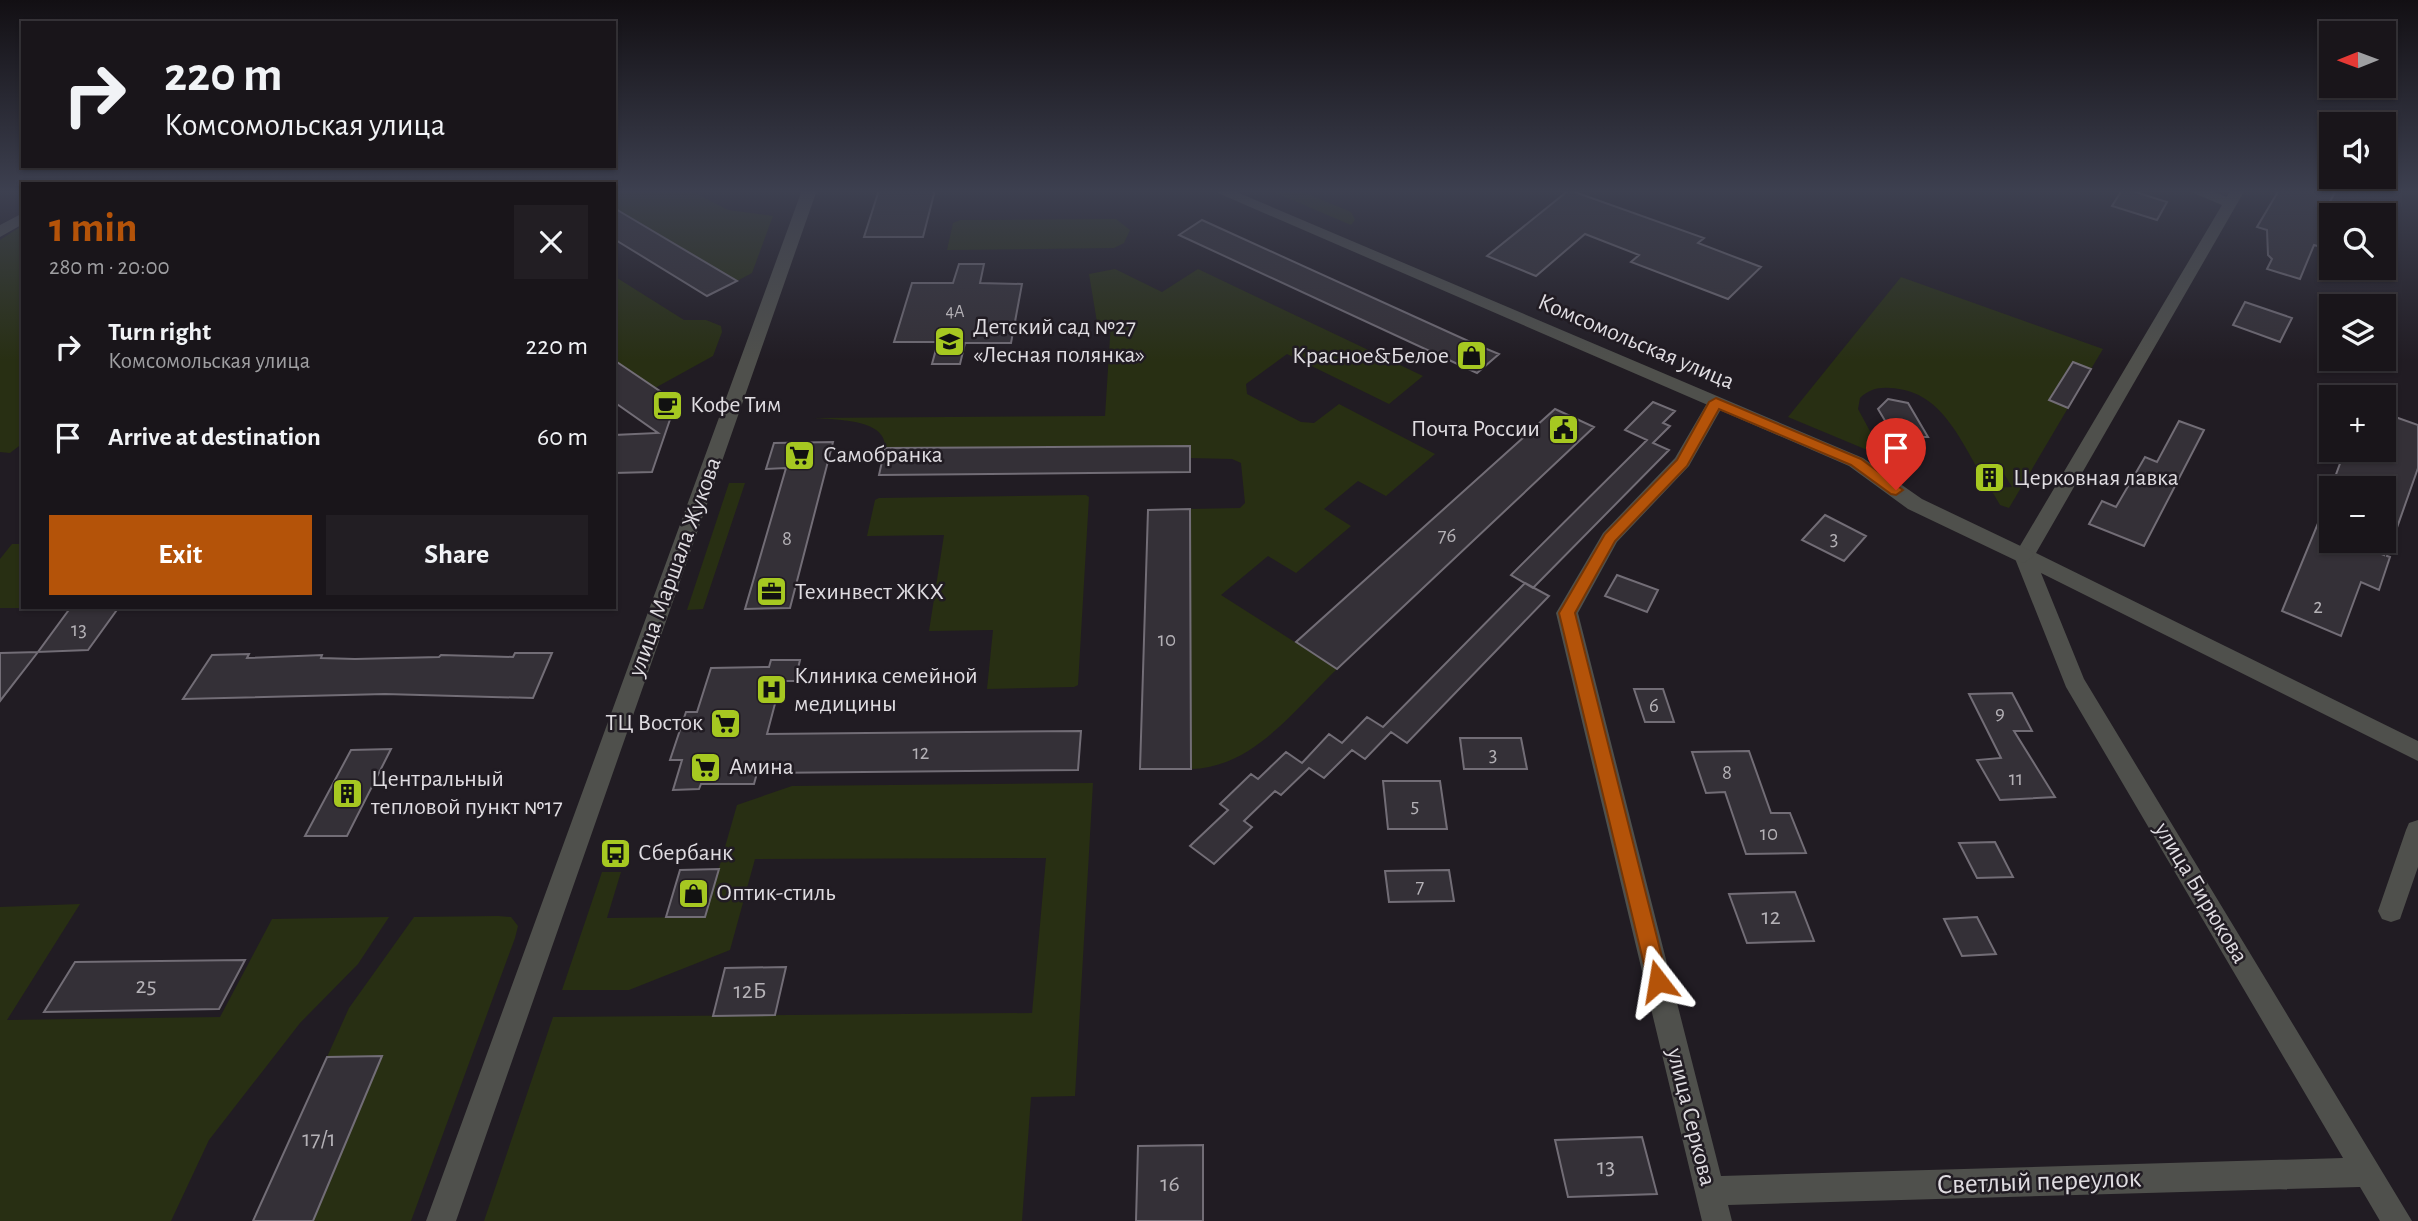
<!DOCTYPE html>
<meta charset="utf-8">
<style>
body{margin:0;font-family:"Alegreya Sans",sans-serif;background:#221e23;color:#f1f3f6;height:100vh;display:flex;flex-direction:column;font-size:26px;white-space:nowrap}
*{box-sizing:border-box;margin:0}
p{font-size:23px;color:#9f9fa2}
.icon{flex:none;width:38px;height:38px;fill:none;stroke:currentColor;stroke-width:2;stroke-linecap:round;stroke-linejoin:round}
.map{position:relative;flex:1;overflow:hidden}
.details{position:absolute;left:21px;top:182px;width:595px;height:427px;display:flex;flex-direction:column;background:#19151a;border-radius:0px;box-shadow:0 2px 5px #0004,0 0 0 2px #373439}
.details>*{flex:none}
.guide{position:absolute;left:21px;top:21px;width:595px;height:147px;border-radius:0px;box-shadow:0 2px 5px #0004,0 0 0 2px #373439;background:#19151a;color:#f1f3f6;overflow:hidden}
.needle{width:46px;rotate:269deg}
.tools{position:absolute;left:2319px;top:21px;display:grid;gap:14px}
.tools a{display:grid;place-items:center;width:77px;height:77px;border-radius:0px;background:#19151a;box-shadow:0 2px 5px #0004,0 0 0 2px #373439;font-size:35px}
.pin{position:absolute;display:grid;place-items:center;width:60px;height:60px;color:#fff;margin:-72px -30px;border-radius:50% 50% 50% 0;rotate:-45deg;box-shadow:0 0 7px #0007}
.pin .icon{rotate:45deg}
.me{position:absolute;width:77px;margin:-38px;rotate:346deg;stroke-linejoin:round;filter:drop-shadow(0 0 5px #0008)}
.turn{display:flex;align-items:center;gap:24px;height:147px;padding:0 28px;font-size:32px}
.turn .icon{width:91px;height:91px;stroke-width:2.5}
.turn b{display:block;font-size:49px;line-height:60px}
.round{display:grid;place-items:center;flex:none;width:74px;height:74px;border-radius:0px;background:#221e23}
.headline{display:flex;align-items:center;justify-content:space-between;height:119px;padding:0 28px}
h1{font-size:42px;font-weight:700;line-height:52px;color:#b45309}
.action{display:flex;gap:14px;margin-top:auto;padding:14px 28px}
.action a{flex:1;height:80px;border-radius:0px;background:#b45309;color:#fff;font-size:28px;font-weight:700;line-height:80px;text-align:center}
.action a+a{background:#221e23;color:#f1f3f6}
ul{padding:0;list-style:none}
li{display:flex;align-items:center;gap:21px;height:91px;padding:0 28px}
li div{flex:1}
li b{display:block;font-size:26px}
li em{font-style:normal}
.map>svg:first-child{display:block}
.green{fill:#282f13}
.building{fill:#343037;stroke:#726d76;stroke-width:2}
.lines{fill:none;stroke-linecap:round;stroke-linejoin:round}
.minor{fill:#4f504c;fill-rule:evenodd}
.tertiary{fill:#4f504c;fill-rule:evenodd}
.route{fill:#b45309;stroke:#753606;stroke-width:2}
.labels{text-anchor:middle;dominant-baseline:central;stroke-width:5;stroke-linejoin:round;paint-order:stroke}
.far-number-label{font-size:18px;fill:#b4b1b6}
.number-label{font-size:21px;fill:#b4b1b6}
.poi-label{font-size:24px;fill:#dfdce1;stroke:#211c23;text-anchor:start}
.street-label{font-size:24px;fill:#dfdce1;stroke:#211c23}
.near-number-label{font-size:24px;fill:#b4b1b6}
.near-street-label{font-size:28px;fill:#dfdce1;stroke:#211c23}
</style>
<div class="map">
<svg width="2418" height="1221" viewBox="0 0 2418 1221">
<rect width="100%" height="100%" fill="#211c23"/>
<path class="green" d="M614,190h75l39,20 45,6 -21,57 -15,8 -123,-73z
M1269,190h29l53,22 4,8 -4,5z
M1116,219l14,11 -6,13 -10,5 -167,2 6,-27 7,-3z
M23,225v218l-13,10 -10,-1v-212z
M1115,269l47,23 36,-23 225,107 -34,28 -102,-50 -41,30 1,10 54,28 13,1 25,-19 96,50 -49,42 -28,-15 -34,28 27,17 -55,47 -28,-17 -47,39 116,74c-41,39 -84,99 -146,100l-1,-260 50,-1 5,-5 -4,-40 -9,-4 -42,-1 -1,-12 -304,2c2,-30 -51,-28 -72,-30l292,-2 6,-94h-14l-8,-48z
M614,276l70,44h22l15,6 1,6 -9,24 -58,32 -41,-28z
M1901,277l202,72 -12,20 -19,-7 -23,38 19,8 -59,100 -9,-3 -10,-17 22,-1 -11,-18 -20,-1 3,6h-3c-23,-38 -41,-84 -91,-86 -12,-1 -22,2 -30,10l-2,11 26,48 -96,-40z
M729,483h16l-42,126 -16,1z
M1086,495l3,2 -11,188 -4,2 -87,2 6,-59 -64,1 15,-96 -77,1 8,-36 4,-2z
M12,544h11v60l-3,4h-20v-49z
M1093,783l-18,313 -44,1 -9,124h-538l69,-204 479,-4 14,-155 -291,1 -25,91 -101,40h-67l40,-118h19l-14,46 98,-1 32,-112 55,-19z
M80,904l-73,116 213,-3 52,-98 117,-2 -31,47 -58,59 -91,117 -38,81h-171v-314z
M498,916l13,1 7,9 -3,12 -104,283h-98l69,-165 -55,1 22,-49 65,-91z"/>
<path class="building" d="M879,190h56l-12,47h-59z
M1569,190l135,48 -6,5 63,24 -33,32 -97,-37 8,-7 -54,-21 -49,42 -49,-20z
M2122,190h7l38,12 -10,18 -45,-14z
M2279,190h57l-15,29 10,3v28l-17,-5 -14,34 -33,-10 5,-10 -4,-4 -1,-25 -10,-3z
M614,208l123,73 -30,15 -93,-57z
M1202,220l275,125 22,9 -22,19 -298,-138z
M959,264h25l-4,19 42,1 -11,59h-46l-5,21h-28l6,-22h-44l18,-59h41z
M2245,302l47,16 -12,24 -47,-17z
M614,360l62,42 -24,70 -38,1v-38l44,-2 -44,-31z
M2073,362l18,7 -23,39 -19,-8z
M1888,399l20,4 20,34h-23l-8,-13h-10l-9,-15z
M1653,402l22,9 -12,12 7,3 -17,17 16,7 -136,138 -22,-13 136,-135 -22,-10z
M1555,409l39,18 -257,242 -41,-27z
M2384,413l34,12v43l-31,88 3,1 -11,33 -18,-8 -20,54 -59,-25 48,-117 1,47h17l36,14v-67h-53l14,-38h39z
M2179,421l25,9 -60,116 -55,-22 13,-23 14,6 29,-50 12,5z
M833,442l-43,166 -45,1 41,-141 -20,1 8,-26z
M1190,446v26l-311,3 6,-27z
M1190,509l1,260h-51l8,-259z
M1825,515l41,21 -22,25 -42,-21z
M1617,575l41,15 -11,22 -42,-16z
M1525,583l24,13 -142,147 -16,-11 -26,27 -13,-9 -28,28 -15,-10 -28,27 -6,-4 -31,30 8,6 -38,37 -24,-18 38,-36 -8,-6 31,-30 7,5 28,-27 16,11 27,-29 13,9 25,-26 16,10z
M71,607h48l-31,43 -50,2z
M38,652l-38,49v-48z
M515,653h37l-19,45 -148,-4 -202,5 29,-44 37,-1 -2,4 75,-3 -1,3 34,1 84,-2 2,-2 72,2z
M771,660h29l-5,21h-14l-14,53 314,-3 -3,39 -321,3 -3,11h-53l-2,5 -26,1 9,-30h-12l16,-48h11l14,-44 58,-1z
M1634,689h29l11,33h-29z
M2012,693l20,38h-18l41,66 -55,3 -23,-40 24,-2 -32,-64z
M1460,738h61l6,31h-63z
M391,749l-44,87h-42l46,-86z
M1749,751l22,62h19l16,40 -60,1 -21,-62 -19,1 -14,-41z
M1383,781h57l7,48h-59z
M1995,842l18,35 -36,1 -18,-35z
M719,869l-14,48h-39l14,-47z
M1449,870l5,31 -65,1 -4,-31z
M1795,892l19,49 -67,2 -18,-49z
M1977,917l19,37 -34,2 -18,-37z
M245,960l-26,49 -175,3 31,-50z
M786,967l-11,48 -62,1 12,-48z
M382,1056l-69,165h-60l74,-164z
M1642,1137l15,57 -89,3 -13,-57z
M1203,1145v76h-67l2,-75z"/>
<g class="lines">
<path class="minor" d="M802,190h15l-361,1031h-30z
M2186,190h23l18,7 3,-7h15l-209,363 382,188v20l-377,-188 43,106 328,542h-32l-20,-34 -632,18 4,16h-30l-146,-608 47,-80 72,-75 35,-60 6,-2 9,6 -36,64 -72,76 -39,71 143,563 622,-18 -277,-471 -52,-131 208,-351z
M23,213v11l-23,13v-12z
M2418,820v47l-18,52 -9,3 -9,-3 -4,-8 28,-81 3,-7z"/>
<path class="tertiary" d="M1211,190h21l631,268 59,41 109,52 3,5 -10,7 -7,-2 -109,-52 -59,-43z"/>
</g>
<linearGradient id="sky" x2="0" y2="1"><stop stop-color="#120f13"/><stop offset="0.53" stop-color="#3d4050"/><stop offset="1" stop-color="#3d4050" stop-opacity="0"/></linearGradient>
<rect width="2418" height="361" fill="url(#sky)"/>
<path class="route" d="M1716,398l145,61 42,31 -7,5 -5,-1 -40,-29 -132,-56 -32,57 -72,75 -40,72 93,368 -3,6 -7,3 -7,-3 -3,-6 -89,-368 46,-79 72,-74 32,-58z"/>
<defs>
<symbol id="school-square" viewBox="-11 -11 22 22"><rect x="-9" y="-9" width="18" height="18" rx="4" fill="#a6c821" stroke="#211c23"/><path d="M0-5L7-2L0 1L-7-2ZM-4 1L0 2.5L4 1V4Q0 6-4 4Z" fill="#111"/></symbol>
<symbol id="shop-square" viewBox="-11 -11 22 22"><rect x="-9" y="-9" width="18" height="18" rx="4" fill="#a6c821" stroke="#211c23"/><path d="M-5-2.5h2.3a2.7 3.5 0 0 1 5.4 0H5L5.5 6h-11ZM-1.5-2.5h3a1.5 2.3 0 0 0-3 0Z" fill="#111"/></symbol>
<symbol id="cafe-square" viewBox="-11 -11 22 22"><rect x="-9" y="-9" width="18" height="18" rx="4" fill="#a6c821" stroke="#211c23"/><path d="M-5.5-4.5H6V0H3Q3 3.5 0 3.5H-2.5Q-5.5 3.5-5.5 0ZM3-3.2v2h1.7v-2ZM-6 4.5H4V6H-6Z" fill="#111"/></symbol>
<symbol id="civic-square" viewBox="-11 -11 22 22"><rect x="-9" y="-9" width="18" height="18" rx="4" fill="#a6c821" stroke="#211c23"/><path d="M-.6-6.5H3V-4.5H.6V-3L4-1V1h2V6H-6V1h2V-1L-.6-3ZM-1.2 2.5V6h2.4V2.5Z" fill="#111"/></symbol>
<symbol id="supermarket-square" viewBox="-11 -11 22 22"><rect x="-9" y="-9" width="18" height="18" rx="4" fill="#a6c821" stroke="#211c23"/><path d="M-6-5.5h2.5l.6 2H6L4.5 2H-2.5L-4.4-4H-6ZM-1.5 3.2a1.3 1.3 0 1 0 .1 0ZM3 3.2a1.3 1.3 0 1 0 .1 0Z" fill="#111"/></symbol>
<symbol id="building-square" viewBox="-11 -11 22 22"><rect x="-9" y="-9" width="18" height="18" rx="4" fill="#a6c821" stroke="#211c23"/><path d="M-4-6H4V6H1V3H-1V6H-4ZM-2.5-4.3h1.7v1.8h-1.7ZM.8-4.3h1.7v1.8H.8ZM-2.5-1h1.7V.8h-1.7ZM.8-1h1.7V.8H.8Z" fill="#111"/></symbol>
<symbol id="office-square" viewBox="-11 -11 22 22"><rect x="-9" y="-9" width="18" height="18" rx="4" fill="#a6c821" stroke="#211c23"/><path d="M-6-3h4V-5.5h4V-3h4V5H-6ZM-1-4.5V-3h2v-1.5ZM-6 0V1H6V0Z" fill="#111"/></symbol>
<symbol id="hospital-square" viewBox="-11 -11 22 22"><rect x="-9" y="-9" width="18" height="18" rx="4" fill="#a6c821" stroke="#211c23"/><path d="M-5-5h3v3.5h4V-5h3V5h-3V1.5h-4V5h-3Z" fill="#111"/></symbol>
<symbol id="bus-square" viewBox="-11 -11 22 22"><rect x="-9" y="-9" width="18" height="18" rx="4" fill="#a6c821" stroke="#211c23"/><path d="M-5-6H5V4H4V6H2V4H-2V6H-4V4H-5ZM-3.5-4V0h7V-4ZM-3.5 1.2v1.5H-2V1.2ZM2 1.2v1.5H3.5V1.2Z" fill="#111"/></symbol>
</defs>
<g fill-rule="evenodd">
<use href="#school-square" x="932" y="324" width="35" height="35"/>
<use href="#shop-square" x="1454" y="338" width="35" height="35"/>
<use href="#cafe-square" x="650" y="388" width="35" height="35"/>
<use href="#civic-square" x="1546" y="412" width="35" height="35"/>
<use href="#supermarket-square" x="782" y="438" width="35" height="35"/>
<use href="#building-square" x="1972" y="460" width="35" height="35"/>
<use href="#office-square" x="754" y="574" width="35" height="35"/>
<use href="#hospital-square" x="754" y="672" width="35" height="35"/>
<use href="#supermarket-square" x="708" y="706" width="35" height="35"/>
<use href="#supermarket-square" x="688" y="750" width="35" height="35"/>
<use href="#building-square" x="330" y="776" width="35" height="35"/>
<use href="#bus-square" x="598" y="836" width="35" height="35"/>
<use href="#shop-square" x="676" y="876" width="35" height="35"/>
</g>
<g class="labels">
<g class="far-number-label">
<text x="955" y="312">4А</text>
</g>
<g class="number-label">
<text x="1447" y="535">76</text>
<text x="787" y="538">8</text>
<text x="1834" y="538">3</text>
<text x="2318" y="606">2</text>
<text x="79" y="629">13</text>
<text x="1167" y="639">10</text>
<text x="1654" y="705">6</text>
<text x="2000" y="712">9</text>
<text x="921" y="752">12</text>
<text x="1493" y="754">3</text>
<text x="1727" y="772">8</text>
<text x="2016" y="778">11</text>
<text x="1415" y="805">5</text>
<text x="1769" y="833">10</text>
<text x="1420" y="886">7</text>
</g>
<g class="poi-label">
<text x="973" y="327">Детский сад №27<tspan x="973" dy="28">«Лесная полянка»</tspan></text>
<text x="1449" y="356" text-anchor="end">Красное&amp;Белое</text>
<text x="690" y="405">Кофе Тим</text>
<text x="1540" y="429" text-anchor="end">Почта России</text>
<text x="823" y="455">Самобранка</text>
<text x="2013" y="478">Церковная лавка</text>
<text x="795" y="592">Техинвест ЖКХ</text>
<text x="794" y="676">Клиника семейной<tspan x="794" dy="28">медицины</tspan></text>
<text x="703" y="723" text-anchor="end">ТЦ Восток</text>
<text x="729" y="767">Амина</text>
<text x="371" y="779">Центральный<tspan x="371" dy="28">тепловой пункт №17</tspan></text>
<text x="638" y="853">Сбербанк</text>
<text x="716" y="893">Оптик-стиль</text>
</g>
<g class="street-label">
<text transform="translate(1636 342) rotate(23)">Комсомольская улица</text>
<text transform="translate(675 567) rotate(-70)">улица Маршала Жукова</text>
<text transform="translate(2201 893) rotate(59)">улица Бирюкова</text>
<text transform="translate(1691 1117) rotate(76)">улица Серкова</text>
</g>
<g class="near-number-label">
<text x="1771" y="917">12</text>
<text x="146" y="986">25</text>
<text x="750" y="991">12Б</text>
<text x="319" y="1139">17/1</text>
<text x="1606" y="1167">13</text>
<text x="1170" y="1184">16</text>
</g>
<g class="near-street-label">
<text transform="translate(2039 1182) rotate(-2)">Светлый переулок</text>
</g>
</g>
</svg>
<div class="tools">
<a><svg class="needle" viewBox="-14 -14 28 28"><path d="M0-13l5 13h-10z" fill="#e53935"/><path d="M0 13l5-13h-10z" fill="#9f9fa2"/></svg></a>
<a><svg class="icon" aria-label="sound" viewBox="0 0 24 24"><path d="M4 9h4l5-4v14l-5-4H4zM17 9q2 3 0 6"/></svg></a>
<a><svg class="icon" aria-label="search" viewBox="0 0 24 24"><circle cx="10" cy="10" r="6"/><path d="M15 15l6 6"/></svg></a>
<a><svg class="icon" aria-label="layers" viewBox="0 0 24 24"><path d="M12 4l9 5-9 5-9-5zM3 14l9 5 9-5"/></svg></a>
<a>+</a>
<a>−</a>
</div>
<div class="pin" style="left:1896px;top:490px;background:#d93025"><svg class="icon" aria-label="arrive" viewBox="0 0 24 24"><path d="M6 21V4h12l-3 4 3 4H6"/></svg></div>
<svg class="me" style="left:1658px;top:981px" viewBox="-20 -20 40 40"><path d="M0-17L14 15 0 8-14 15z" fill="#b45309" stroke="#fff" stroke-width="4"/></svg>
<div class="guide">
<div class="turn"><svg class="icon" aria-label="right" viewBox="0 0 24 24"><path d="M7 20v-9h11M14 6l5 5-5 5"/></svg><div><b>220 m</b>Комсомольская улица</div></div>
</div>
<section class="details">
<div class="headline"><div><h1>1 min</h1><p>280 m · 20:00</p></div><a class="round"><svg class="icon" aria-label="close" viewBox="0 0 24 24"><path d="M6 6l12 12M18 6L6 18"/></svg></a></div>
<ul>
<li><svg class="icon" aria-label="right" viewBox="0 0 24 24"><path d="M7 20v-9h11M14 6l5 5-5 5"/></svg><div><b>Turn right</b><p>Комсомольская улица</p></div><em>220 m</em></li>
<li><svg class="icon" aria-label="arrive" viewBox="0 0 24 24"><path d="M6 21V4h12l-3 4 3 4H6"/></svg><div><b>Arrive at destination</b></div><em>60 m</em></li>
</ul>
<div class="action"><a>Exit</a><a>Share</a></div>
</section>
</div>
